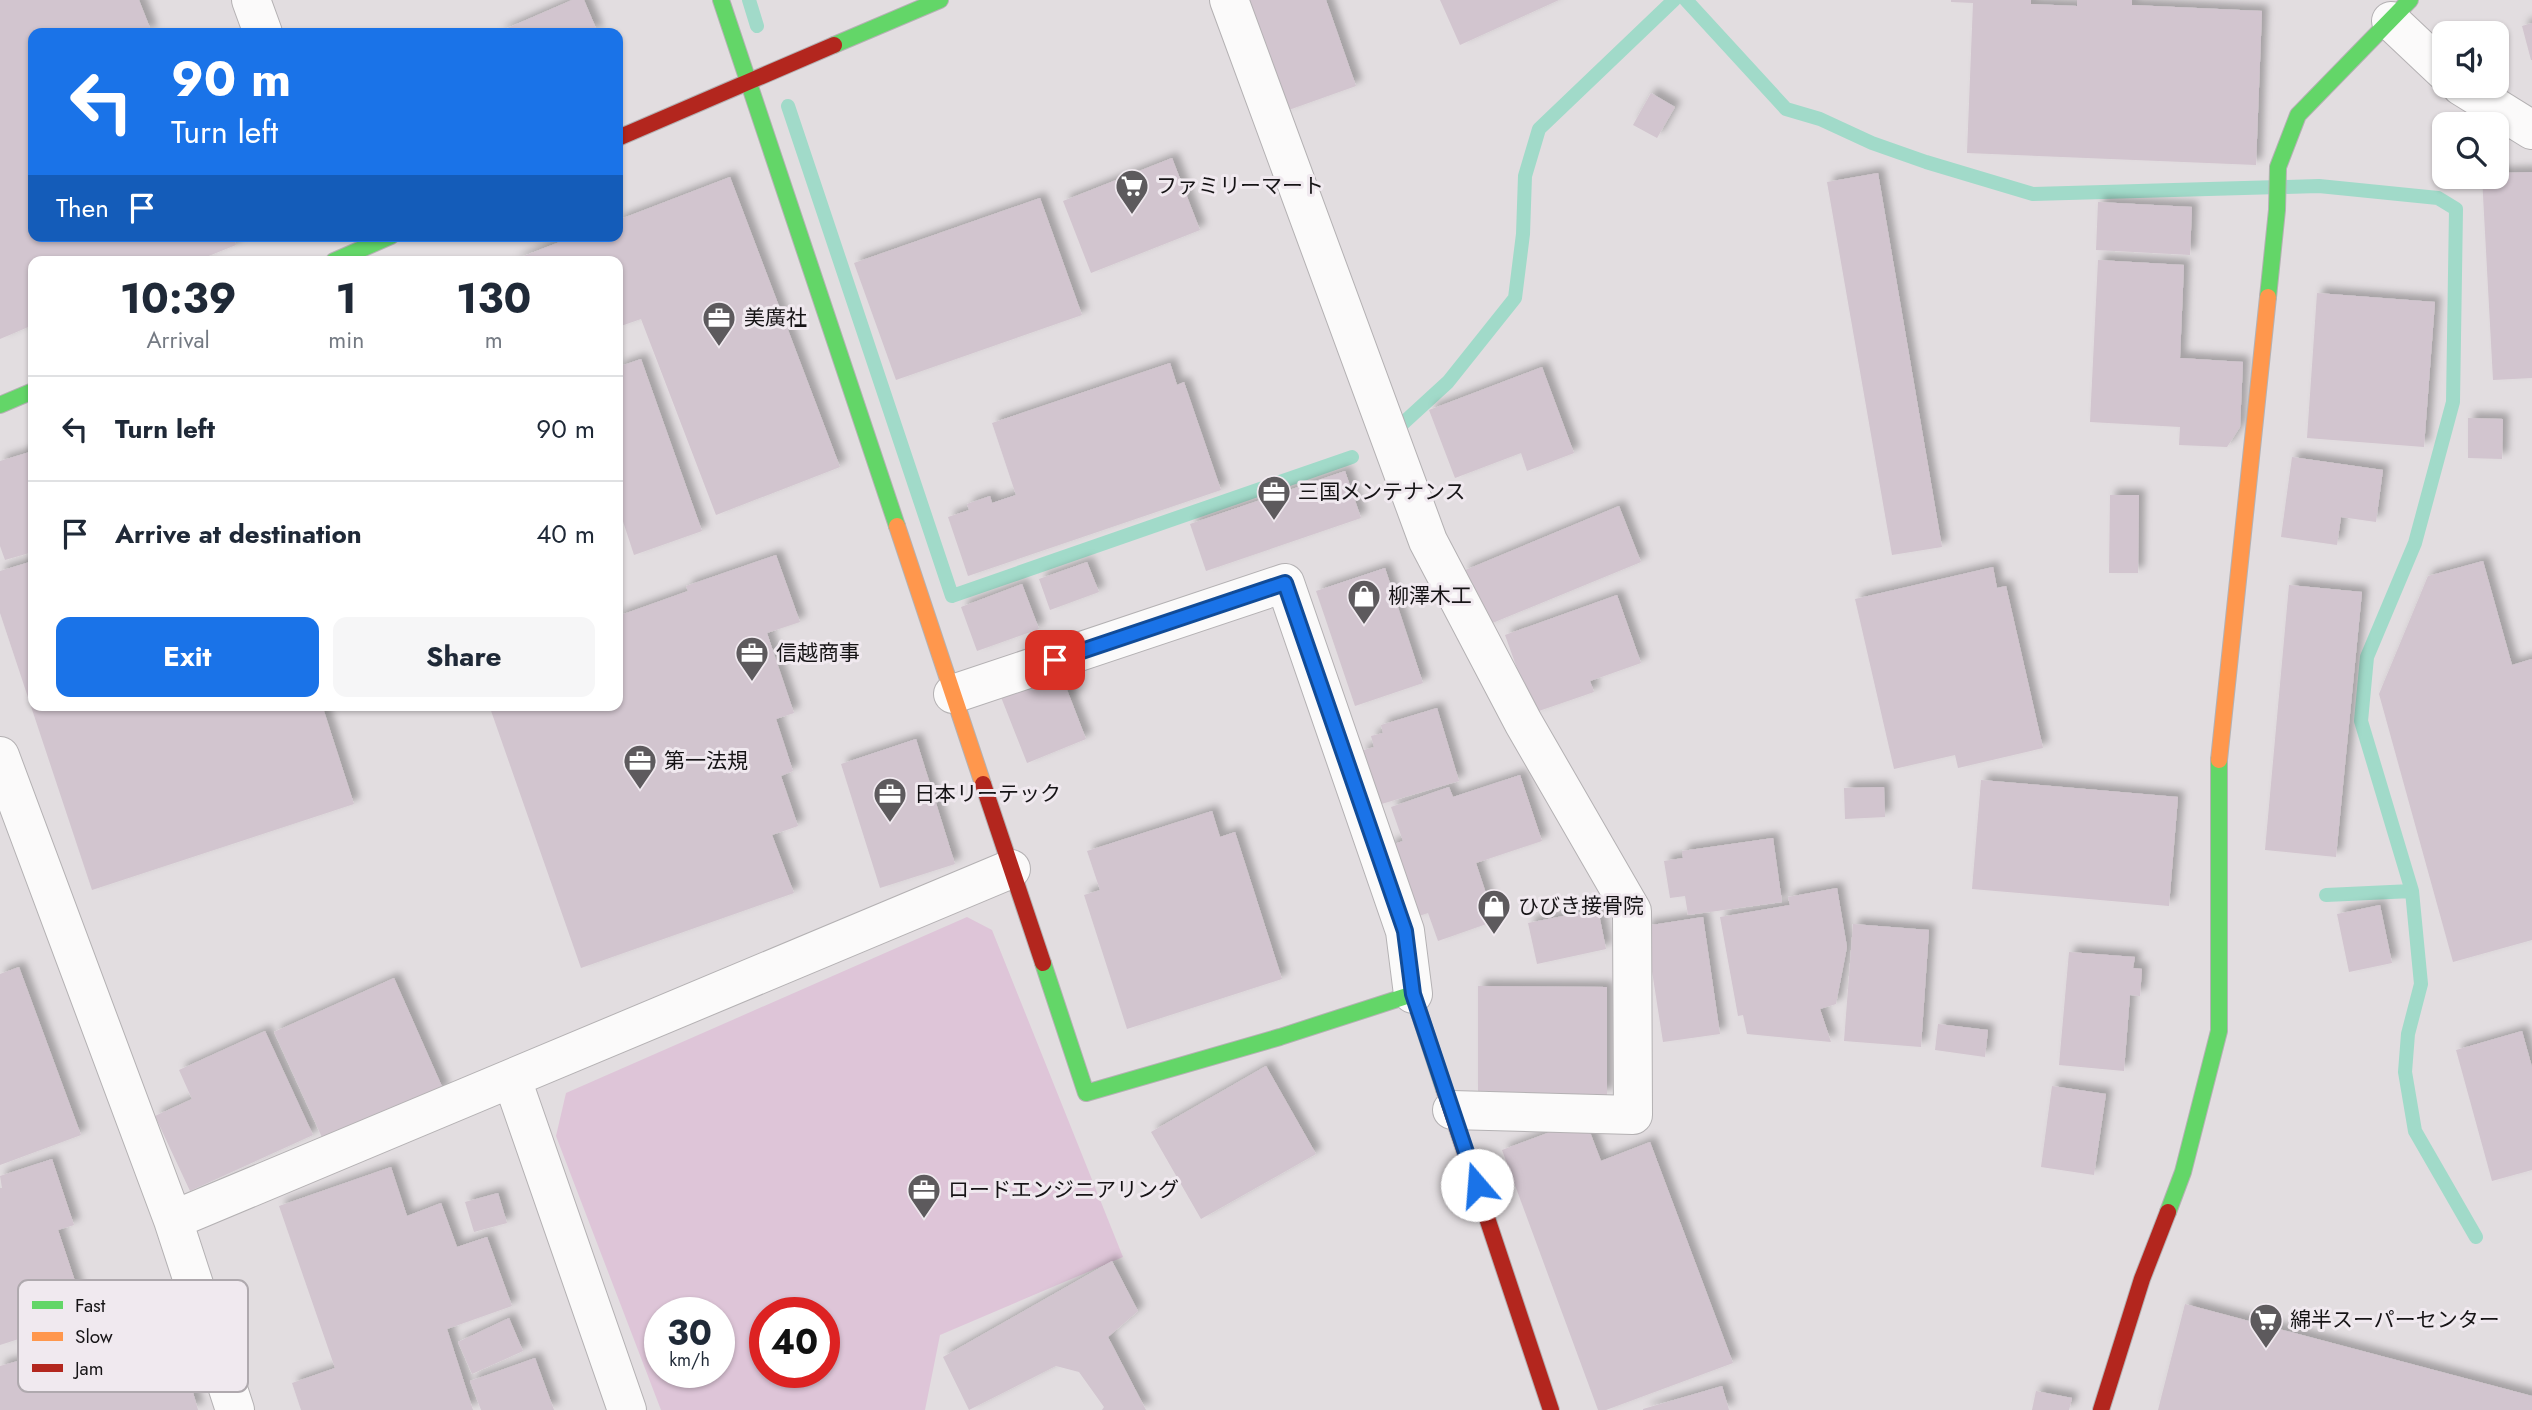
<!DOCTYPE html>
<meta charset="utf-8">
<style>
body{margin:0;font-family:Jost,"Noto Sans JP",sans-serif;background:#f6f6f7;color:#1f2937;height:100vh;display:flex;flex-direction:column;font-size:26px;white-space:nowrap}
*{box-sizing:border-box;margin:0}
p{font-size:23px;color:#747a83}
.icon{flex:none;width:38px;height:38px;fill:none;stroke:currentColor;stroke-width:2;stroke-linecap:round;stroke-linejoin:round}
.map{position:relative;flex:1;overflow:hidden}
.side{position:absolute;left:28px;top:256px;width:595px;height:455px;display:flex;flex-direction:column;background:#fff;border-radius:14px;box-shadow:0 2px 5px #0004}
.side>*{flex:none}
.top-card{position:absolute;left:28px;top:28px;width:595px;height:214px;border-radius:14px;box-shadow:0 2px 5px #0004;background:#1a73e8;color:#fff;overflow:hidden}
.fabs{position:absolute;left:2432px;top:21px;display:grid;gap:14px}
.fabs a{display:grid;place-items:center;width:77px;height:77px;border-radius:14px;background:#fff;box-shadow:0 2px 5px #0004;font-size:35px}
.speed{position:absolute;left:644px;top:1297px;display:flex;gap:14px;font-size:35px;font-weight:700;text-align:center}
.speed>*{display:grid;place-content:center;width:91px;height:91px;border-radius:50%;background:#fff;box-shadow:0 2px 5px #0004;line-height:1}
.speed small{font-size:18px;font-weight:400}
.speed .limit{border:10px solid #d22;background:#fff;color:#111}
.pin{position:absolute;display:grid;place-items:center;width:60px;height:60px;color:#fff;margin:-30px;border-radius:14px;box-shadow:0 4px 10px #0006}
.me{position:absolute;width:77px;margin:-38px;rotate:342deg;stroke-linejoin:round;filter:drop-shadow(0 0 5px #0008)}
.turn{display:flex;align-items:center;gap:24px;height:147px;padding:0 28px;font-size:32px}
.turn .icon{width:91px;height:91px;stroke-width:2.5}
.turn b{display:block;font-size:49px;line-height:60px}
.then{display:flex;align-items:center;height:66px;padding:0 28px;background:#0003;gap:14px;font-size:26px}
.eta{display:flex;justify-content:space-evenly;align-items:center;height:119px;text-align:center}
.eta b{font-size:42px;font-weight:700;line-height:49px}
.button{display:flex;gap:14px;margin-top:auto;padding:14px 28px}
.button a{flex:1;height:80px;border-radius:14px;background:#1a73e8;color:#fff;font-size:28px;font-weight:700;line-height:80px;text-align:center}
.button a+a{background:#f6f6f7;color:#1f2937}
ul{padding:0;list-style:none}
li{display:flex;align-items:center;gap:21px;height:105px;padding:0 28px;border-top:2px solid #e0e1e3}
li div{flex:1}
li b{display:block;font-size:26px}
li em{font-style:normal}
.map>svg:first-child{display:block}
.green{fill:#dec5d8;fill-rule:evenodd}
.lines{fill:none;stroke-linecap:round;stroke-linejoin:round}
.stream{stroke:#a1dac9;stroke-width:14}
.building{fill:#d2c5cf;filter:url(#shadow)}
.street-casing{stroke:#b4b1b3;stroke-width:40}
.fast-casing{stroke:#b4b1b3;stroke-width:18}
.slow-casing{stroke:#b4b1b3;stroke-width:18}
.jam-casing{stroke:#b4b1b3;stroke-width:18}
.street{stroke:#fbfafa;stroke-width:38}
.fast{stroke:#63d668;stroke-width:16}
.slow{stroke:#ff974d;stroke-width:16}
.jam{stroke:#b3261e;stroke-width:16}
.route-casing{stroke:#114b97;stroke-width:18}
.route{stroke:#1a73e8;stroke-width:12}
.labels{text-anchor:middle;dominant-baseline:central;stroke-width:6;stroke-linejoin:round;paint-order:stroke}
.poi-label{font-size:21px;fill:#161416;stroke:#f0e9ef;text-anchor:start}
.key{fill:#f0e9ef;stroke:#afa9ae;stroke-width:2}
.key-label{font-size:19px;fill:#161416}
</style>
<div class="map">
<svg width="2532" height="1410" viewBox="0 0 2532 1410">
<defs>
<filter id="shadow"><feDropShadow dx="6" dy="-6" stdDeviation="3.5" flood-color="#0004"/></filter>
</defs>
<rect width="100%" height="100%" fill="#e2dde0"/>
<path class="green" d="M967,917l25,13 131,327 -183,78 -15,75h-264l-105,-274 10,-43zM660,1312h59v60h-59zM765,1312h59v60h-59z"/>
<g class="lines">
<path class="stream" d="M749,0l8,26
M1686,0l100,109 34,10 52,24 54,19 107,32 286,-8 119,12 18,11 -3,193 -38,141 -48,114 -6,64 51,170 9,93 -13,50 -3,38 10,59 61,106
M788,106l164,490 400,-139
M1400,426l48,-44 67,-84 8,-64 2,-58 14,-47 135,-129
M2326,895l86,-4"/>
</g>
<path class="building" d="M0,0h139l13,33h-119v203h200l3,9 -40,16h-163v64l-33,14z
M572,0h12l14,33h-102z
M1244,0h82l30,86 -73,26z
M1440,0h119l-99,45z
M1951,0h80v4l46,2v-6h55v5l130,6 -6,154 -289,-12 6,-150 -22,-1z
M2532,23v37h-1l-9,-34z
M1651,93l24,14 -18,31 -24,-13z
M1172,158l28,72 -109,43 -28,-72z
M2532,172v206l-39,2 -11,-203h15v-4z
M1878,173l64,374 -50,8 -65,-373z
M730,177l110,290 -124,48 -75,-196 -23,8v-66h-107l64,-25h43v-16z
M1040,198l42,117 -186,65 -42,-117z
M2098,202l94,5 -2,48 -94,-5z
M2098,260l86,5 -4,93 63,4 -3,65 -13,20 -48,-2 1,-18 -90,-5z
M2317,293l118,9 -11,145 -117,-9z
M641,359l61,172 -68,24 -16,-49v-139z
M1170,363l7,22 7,-3 37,108 -253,86 -20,-59 21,-7 -2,-6 23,-8 2,7 24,-8 -24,-72z
M1542,367l32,86 -47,18 -6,-18 -66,25 -26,-68z
M2468,418l35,1 -1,40 -34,-1z
M33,451v101l-28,8 -5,-14v-85z
M2292,457l91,13 -7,52 -35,-5 -4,28 -56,-8z
M1345,471l16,47 -155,53 -16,-47z
M2110,495h29l-1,78h-29z
M1619,506l22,56 -156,64 -22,-55z
M776,555l24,67 -33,11 27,80 -18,6 17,52 -12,5 17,50 -26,9 22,58 -213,75 -92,-263h129v-89l70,-25 -2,-5z
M33,561v144h289l32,99 -262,86 -92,-277v-42z
M2483,561l29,104 20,-6v281l-79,22 -74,-268 49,-118z
M1087,562l12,30 -49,18 -11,-31z
M1993,567l4,21 9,-2 37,162 -85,20 -3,-13 -61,14 -39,-170z
M1385,568l38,115 -68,23 -39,-115z
M1022,584l17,45 -62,22 -16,-44z
M2289,585l73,7 -26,265 -71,-7z
M1617,595l24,68 -51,18 4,11 -61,21 -28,-78z
M1059,669l27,70 -59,24 -28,-71z
M1437,708l22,73 -81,24 -17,-54 13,-4 -3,-11 12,-3 -2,-8z
M916,739l39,125 -75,24 -39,-124z
M1520,775l22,66 -66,22 19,58 -57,20 -10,-28 -15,5 -25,-72 15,-5 -12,-34 58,-20 4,10z
M1981,780l197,17 -9,109 -197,-17z
M1884,787l1,30 -40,2 -1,-31z
M1212,811l8,26 15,-5 47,147 -155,50 -43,-134 16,-5 -13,-39z
M1773,838l9,64 -94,13 -3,-19 -15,2 -6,-37 19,-3 -1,-7z
M1837,888l10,59 -11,57 -16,5 11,33 -84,-8 -4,-19 -5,1 -18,-99 70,-12 -2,-8z
M2380,905l12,58 -43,9 -12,-58z
M1598,909l8,40 -69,15 -9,-41z
M1703,917l17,117 -57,8 -18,-116z
M1853,924l76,6 -8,117 -77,-6z
M2069,952l66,5 -2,11 9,1 -2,27 -10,-1 -6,76 -65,-6z
M19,967l62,168 -81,30v-191z
M394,978l50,113 -119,53 -51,-112z
M1478,986l129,1v108l-129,-2z
M1938,1024l50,6 -3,27 -50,-7z
M265,1031l48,104 -123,56 -35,-75 37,-17 -13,-29z
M2522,1031l10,36v103l-40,11 -36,-131z
M1266,1066l50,88 -115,65 -50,-87z
M2052,1086l54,8 -12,81 -53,-8z
M1585,1119l16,42 49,-19 83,221 -127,47h-8l-96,-260z
M52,1159l22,66 -16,5 29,87 -87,28v-157h2l-2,-12z
M391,1167l16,49 34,-13 16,44 30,-10 25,69 -65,23 26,81h-172l-9,-27 43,-15 -56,-162z
M498,1193l9,30 -33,9 -9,-30z
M1112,1261l26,50 -30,26 38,73h-44l2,-3 -25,-35 -23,-6 -87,44 -26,-53z
M2185,1304l347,92v14h-374z
M172,1318l26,92h-198v-44z
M509,1318l14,33 -51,23 -14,-32z
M535,1358l19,52h-73l-11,-29z
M1722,1386l7,24h-86v-1z
M2036,1391l36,7 -3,12h-37z"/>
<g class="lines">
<defs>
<path id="street" d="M251,0l12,33
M1229,0l199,541 95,181 109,189 1,204 -181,-5
M2391,21l54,51
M2461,86l71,44
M953,694l332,-111 120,348 8,63
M0,756l173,464 62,190
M512,1079l115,331
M173,1220l838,-351"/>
<path id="fast" d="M721,0l176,526
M834,45l106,-45
M334,261l57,-25
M2268,297l9,-87 1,-43 20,-52 112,-115
M0,405l33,-14
M1043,963l43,130 194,-56 133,-43 31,95
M2168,1212l15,-40 36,-141v-271"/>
<path id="slow" d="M897,526l86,258
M2219,760l49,-463"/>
<path id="jam" d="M618,138l216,-93
M983,784l60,179
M1444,1089l107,321
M2101,1410l41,-131 26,-67"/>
</defs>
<use href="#street" class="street-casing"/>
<use href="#fast" class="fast-casing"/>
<use href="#slow" class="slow-casing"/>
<use href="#jam" class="jam-casing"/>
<use href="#street" class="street"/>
<use href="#fast" class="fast"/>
<use href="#slow" class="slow"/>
<use href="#jam" class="jam"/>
</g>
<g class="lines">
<defs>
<path id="route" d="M1055,660l230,-77 120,348 8,63 64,191"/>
</defs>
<use href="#route" class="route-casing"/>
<use href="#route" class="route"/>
</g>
<defs>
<symbol id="supermarket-pin" viewBox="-11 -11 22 30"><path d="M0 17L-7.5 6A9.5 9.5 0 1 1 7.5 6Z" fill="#5d5a5d" stroke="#f0e9ef"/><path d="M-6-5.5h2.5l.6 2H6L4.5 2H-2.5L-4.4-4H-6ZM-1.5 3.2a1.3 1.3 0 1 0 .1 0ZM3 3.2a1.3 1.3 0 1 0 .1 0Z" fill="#fff"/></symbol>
<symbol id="office-pin" viewBox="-11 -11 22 30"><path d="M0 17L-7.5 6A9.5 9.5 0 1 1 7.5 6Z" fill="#5d5a5d" stroke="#f0e9ef"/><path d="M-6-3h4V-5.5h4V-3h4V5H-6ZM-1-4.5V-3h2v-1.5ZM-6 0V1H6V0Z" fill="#fff"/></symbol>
<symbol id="shop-pin" viewBox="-11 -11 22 30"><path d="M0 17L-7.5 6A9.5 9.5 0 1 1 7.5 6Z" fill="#5d5a5d" stroke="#f0e9ef"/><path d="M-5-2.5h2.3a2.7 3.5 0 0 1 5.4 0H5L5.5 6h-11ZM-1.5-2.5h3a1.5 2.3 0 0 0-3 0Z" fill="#fff"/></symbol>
</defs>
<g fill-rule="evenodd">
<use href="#supermarket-pin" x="1113" y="167" width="38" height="52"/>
<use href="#office-pin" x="700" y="299" width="38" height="52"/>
<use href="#office-pin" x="1255" y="473" width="38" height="52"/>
<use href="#shop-pin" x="1345" y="577" width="38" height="52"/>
<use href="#office-pin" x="733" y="634" width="38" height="52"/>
<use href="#office-pin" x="621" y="742" width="38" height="52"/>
<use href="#office-pin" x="871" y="775" width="38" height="52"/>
<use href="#shop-pin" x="1475" y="887" width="38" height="52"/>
<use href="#office-pin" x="905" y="1171" width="38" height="52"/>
<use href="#supermarket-pin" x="2247" y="1301" width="38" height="52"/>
</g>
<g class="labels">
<g class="poi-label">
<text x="1156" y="186">ファミリーマート</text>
<text x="744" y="318">美廣社</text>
<text x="1298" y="492">三国メンテナンス</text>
<text x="1388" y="596">柳澤木工</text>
<text x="776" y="653">信越商事</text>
<text x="664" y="761">第一法規</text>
<text x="914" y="794">日本リーテック</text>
<text x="1518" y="906">ひびき接骨院</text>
<text x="948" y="1190">ロードエンジニアリング</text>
<text x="2290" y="1320">綿半スーパーセンター</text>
</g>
</g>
<rect x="18" y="1280" width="230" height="112" rx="10" class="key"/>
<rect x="32" y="1301" width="31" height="8" fill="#63d668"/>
<rect x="32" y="1332" width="31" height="9" fill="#ff974d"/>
<rect x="32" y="1364" width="31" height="8" fill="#b3261e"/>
<g class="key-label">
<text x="75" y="1312">Fast</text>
<text x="75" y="1343">Slow</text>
<text x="75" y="1375">Jam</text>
</g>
</svg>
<div class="fabs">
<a><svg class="icon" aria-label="sound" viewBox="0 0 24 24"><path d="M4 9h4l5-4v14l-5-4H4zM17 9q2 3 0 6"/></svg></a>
<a><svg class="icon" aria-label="search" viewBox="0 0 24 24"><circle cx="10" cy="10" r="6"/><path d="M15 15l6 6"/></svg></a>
</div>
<div class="speed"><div>30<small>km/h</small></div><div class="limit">40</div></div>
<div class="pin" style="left:1055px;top:660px;background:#d93025"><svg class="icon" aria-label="arrive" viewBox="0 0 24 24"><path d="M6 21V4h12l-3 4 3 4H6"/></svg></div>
<svg class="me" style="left:1477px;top:1185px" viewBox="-20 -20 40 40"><circle r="19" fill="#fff"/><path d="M0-13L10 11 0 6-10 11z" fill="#1a73e8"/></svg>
<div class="top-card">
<div class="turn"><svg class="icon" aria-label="left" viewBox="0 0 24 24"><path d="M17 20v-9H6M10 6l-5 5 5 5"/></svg><div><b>90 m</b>Turn left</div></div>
<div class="then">Then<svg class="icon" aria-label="arrive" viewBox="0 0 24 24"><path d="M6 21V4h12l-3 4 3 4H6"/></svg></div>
</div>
<section class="side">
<div class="eta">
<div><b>10:39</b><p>Arrival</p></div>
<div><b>1</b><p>min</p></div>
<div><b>130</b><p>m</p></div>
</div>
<ul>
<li><svg class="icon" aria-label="left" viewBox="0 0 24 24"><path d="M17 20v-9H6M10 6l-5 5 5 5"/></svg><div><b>Turn left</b></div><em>90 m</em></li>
<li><svg class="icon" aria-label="arrive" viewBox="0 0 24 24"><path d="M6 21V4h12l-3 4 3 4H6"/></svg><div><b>Arrive at destination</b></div><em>40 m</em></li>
</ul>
<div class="button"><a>Exit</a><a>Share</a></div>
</section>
</div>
